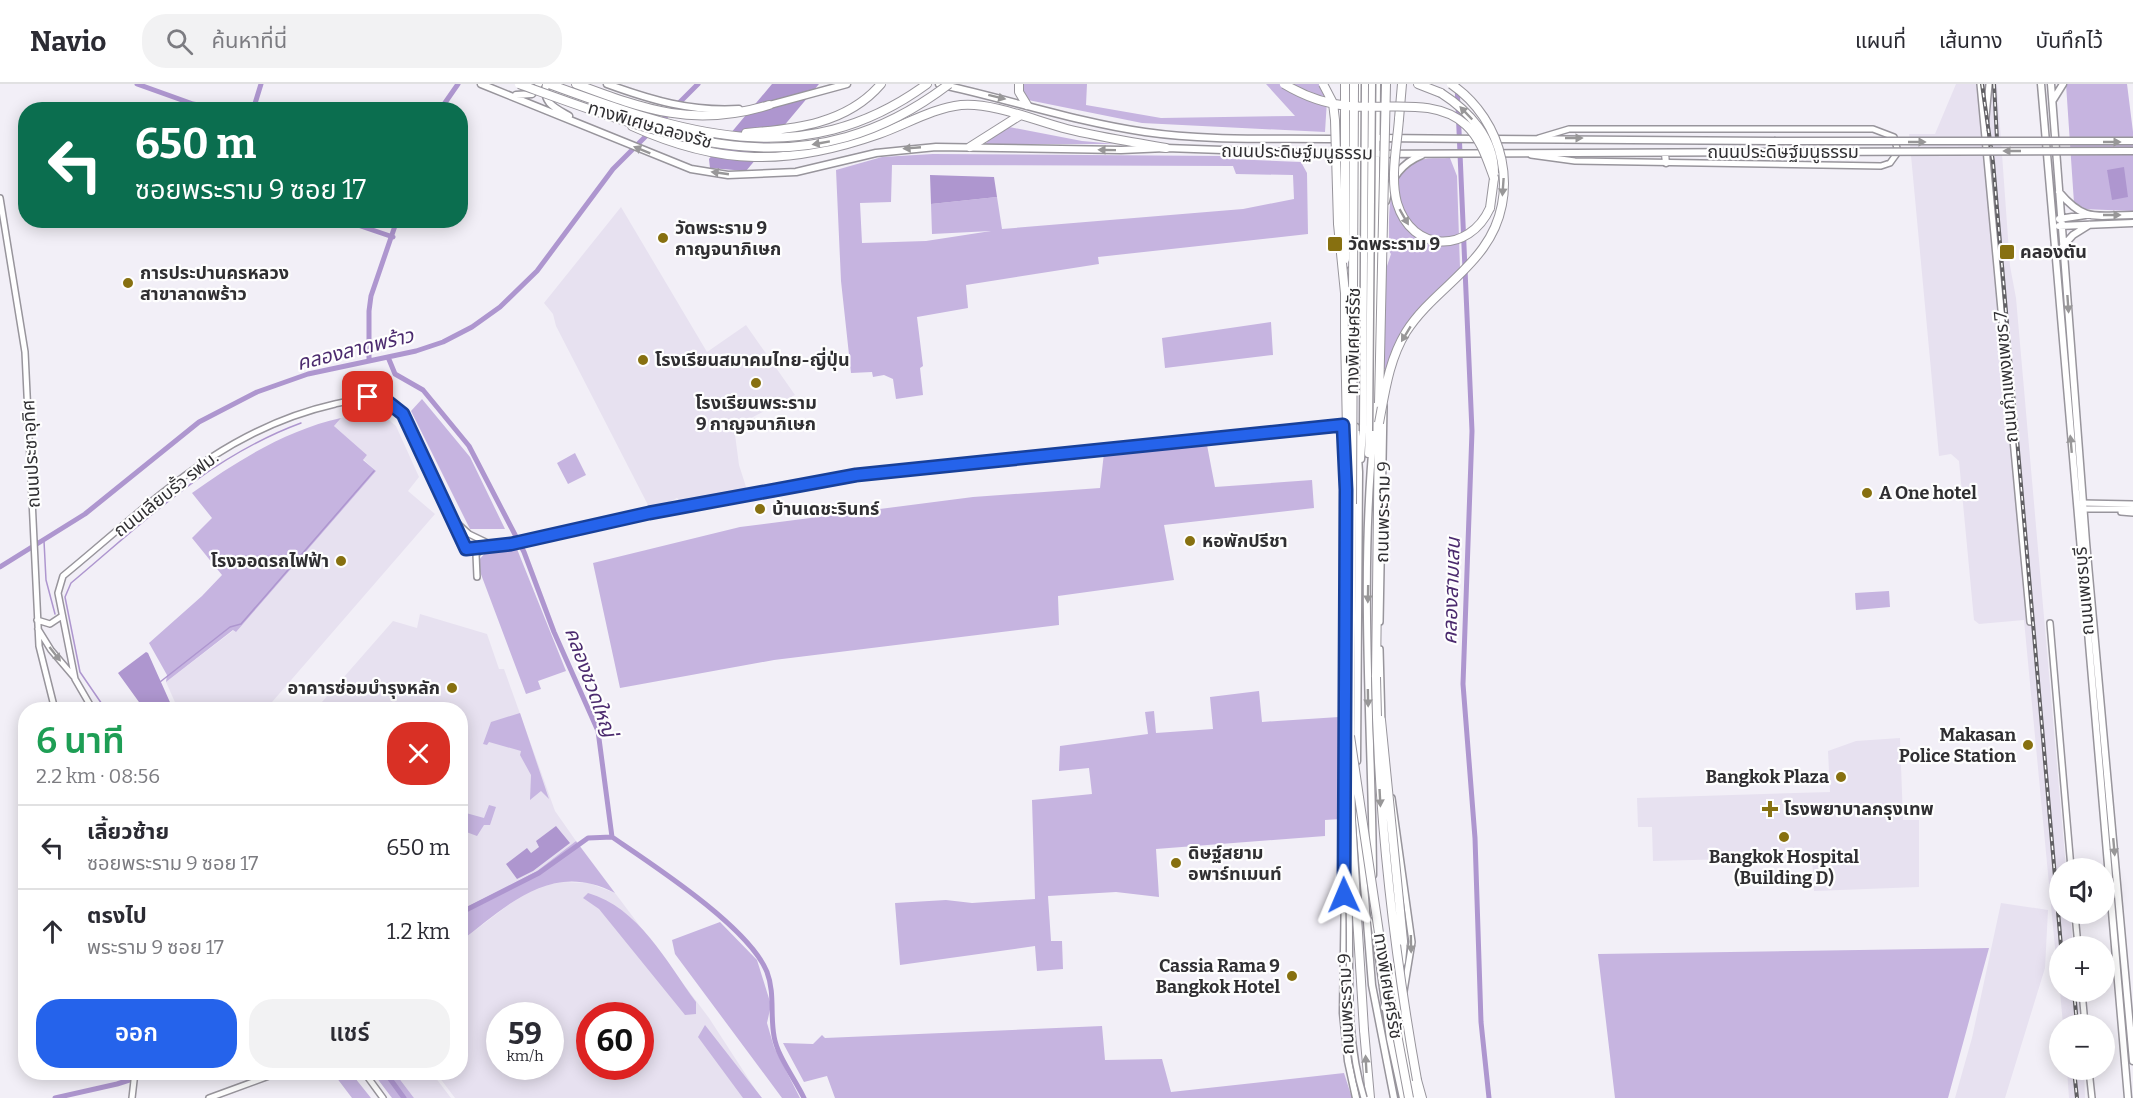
<!DOCTYPE html>
<html lang="th">
<meta charset="utf-8">
<style>
body{margin:0;font-family:Bitter,"Noto Sans Thai",serif;background:#f2f2f3;color:#2b2b33;height:100vh;display:flex;flex-direction:column;font-size:22px;white-space:nowrap}
*{box-sizing:border-box;margin:0}
p{font-size:20px;color:#7c7c81}
.icon{flex:none;width:33px;height:33px;fill:none;stroke:currentColor;stroke-width:2;stroke-linecap:round;stroke-linejoin:round}
.map{position:relative;flex:1;overflow:hidden}
.sheet{position:absolute;left:18px;top:618px;width:450px;height:378px;display:flex;flex-direction:column;background:#fff;border-radius:24px;box-shadow:0 3px 15px #0003}
.sheet>*{flex:none}
.hud{position:absolute;left:18px;top:18px;width:450px;height:126px;border-radius:24px;box-shadow:0 3px 15px #0003;background:#0b6e4f;color:#fff;overflow:hidden}
.buttons{position:absolute;left:2049px;top:774px;display:grid;gap:12px}
.buttons a{display:grid;place-items:center;width:66px;height:66px;border-radius:50%;background:#fff;box-shadow:0 3px 15px #0003;font-size:30px}
.speed{position:absolute;left:486px;top:918px;display:flex;gap:12px;font-size:30px;font-weight:700;text-align:center}
.speed>*{display:grid;place-content:center;width:78px;height:78px;border-radius:50%;background:#fff;box-shadow:0 3px 15px #0003;line-height:1}
.speed small{font-size:15px;font-weight:400}
.speed .limit{border:9px solid #d22;background:#fff;color:#111}
.pin{position:absolute;display:grid;place-items:center;width:51px;height:51px;color:#fff;margin:-26px;border-radius:12px;box-shadow:0 3px 9px #0006}
.me{position:absolute;width:66px;margin:-33px;rotate:359deg;stroke-linejoin:round;filter:drop-shadow(0 0 4px #0008)}
.turn{display:flex;align-items:center;gap:21px;height:126px;padding:0 18px;font-size:27px}
.turn .icon{width:78px;height:78px;stroke-width:2.5}
.turn b{display:block;font-size:42px;line-height:51px}
.round{display:grid;place-items:center;flex:none;width:63px;height:63px;border-radius:24px;background:#f2f2f3}
.overview{display:flex;align-items:center;justify-content:space-between;height:102px;padding:0 18px}
h1{font-size:36px;font-weight:600;line-height:45px;color:#1e9e55}
.action{display:flex;gap:12px;margin-top:auto;padding:12px 18px}
.action a{flex:1;height:69px;border-radius:24px;background:#2563eb;color:#fff;font-size:24px;font-weight:600;line-height:69px;text-align:center}
.action a+a{background:#f2f2f3;color:#2b2b33}
ul{padding:0;list-style:none}
li{display:flex;align-items:center;gap:18px;height:84px;padding:0 18px;border-top:2px solid #e1e1e2}
li div{flex:1}
li b{display:block;font-size:22px}
li em{font-style:normal}
header{display:flex;align-items:center;gap:36px;box-sizing:border-box;height:84px;padding:0 30px;background:#fff;border-bottom:2px solid #e1e1e2}
header strong{font-size:28px}
nav{display:flex;gap:33px;margin-inline-start:auto;font-size:21px}
.search{width:420px;height:54px;background:#f2f2f3;display:flex;align-items:center;gap:15px;box-sizing:border-box;padding:0 21px;border-radius:24px;color:#7c7c81;font-size:22px}
.map>svg:first-child{display:block}
.built{fill:#e7e1f0;fill-rule:evenodd}
.green{fill:#c6b4e0;fill-rule:evenodd}
.water{fill:#ae96cf}
.lines{fill:none;stroke-linecap:round;stroke-linejoin:round}
.stream{stroke:#ae96cf;stroke-width:1.5}
.canal{stroke:#ae96cf;stroke-width:5}
.secondary-casing{stroke:#98959c;stroke-width:8}
.primary-casing{stroke:#98959c;stroke-width:9}
.highway-casing{stroke:#98959c;stroke-width:10}
.secondary{stroke:#fff;stroke-width:5}
.primary{stroke:#fff;stroke-width:6}
.highway{stroke:#fff;stroke-width:8}
.rail-casing{stroke:#626165;stroke-width:4}
.rail{stroke:#fefefe;stroke-width:1.5;stroke-dasharray:4.5;stroke-linecap:butt}
.secondary-bridge-casing{stroke:#98959c;stroke-width:8;stroke-linecap:butt}
.primary-bridge-casing{stroke:#98959c;stroke-width:9;stroke-linecap:butt}
.highway-bridge-casing{stroke:#98959c;stroke-width:10;stroke-linecap:butt}
.secondary-bridge{stroke:#fff;stroke-width:5}
.primary-bridge{stroke:#fff;stroke-width:6}
.highway-bridge{stroke:#fff;stroke-width:8}
.oneway{fill:#989798}
.route-casing{stroke:#184099;stroke-width:15}
.route{stroke:#2563eb;stroke-width:10}
.poi-dot{fill:#877010;stroke:#fefefe;stroke-width:2}
.labels{text-anchor:middle;dominant-baseline:central;stroke-width:4.5;stroke-linejoin:round;paint-order:stroke}
.street-label{font-size:18px;fill:#302f32;stroke:#fefefe}
.poi-label{font-size:18px;font-weight:bold;fill:#302f32;stroke:#fefefe;text-anchor:start}
.water-label{font-size:20px;font-style:italic;fill:#4b2a6e;stroke:#fefefe}
</style>
<header>
<strong>Navio</strong>
<div class="search"><svg class="icon" aria-label="search" viewBox="0 0 24 24"><circle cx="10" cy="10" r="6"/><path d="M15 15l6 6"/></svg>ค้นหาที่นี่</div>
<nav><a>แผนที่</a><a>เส้นทาง</a><a>บันทึกไว้</a></nav>
</header>
<div class="map">
<svg width="2133" height="1014" viewBox="0 0 2133 1014">
<rect width="100%" height="100%" fill="#f2eff7"/>
<path class="built" d="M1956,0h41l13,182 6,32 50,570h-6v46h10l3,32h-13l-1,44 -35,-370 -45,4 -5,-4 -15,-159 -8,-7 -12,2 -30,-322h26z
M621,123l86,145 39,-27 49,70 -61,32 5,38 8,25 -66,13 -4,-5 -21,11 -7,-2 -93,-181 -3,-12 -9,-11z
M368,328l15,3 13,11 23,51 -11,14 27,23 -169,195h-88l-12,-27 68,-52 1,2 140,-162 -12,-11 4,-4 -33,-29 7,-8z
M420,530l67,20 12,35h5l51,142 21,30 -39,30 -76,39 -1,-200h-145l78,-89 24,7z
M1900,654l3,82h16v67l-105,4 -2,-34 -159,4 -1,-34h-14l-1,-29 193,-6 -2,-41 28,-10z
M562,798l27,1 26,10 94,125 52,80h-306l-19,-25 24,-1 1,-131 62,-47 24,-10zM500,932h50v50h-50zM590,932h50v50h-50z
M2001,819l47,7 -3,58 -40,130h-50l17,-60z
M2060,908h17l3,32h-17z
M2067,986h17l1,28h-16z
M395,989h37l19,25h-37z"/>
<path class="green" d="M1022,0h65l-1,21 75,13 134,-2 -29,-32h62l-3,48 -183,-9 -114,-23 -7,-11z
M2066,0h61l6,48v79l-51,-2 -8,-6z
M1004,42l78,15 34,3h-131z
M933,70l291,2 6,3 71,3 6,11 1,61 -210,23 1,7 -133,21 2,23 -51,9 6,49 -3,2 3,27 -27,4 -3,-20 -9,-4 -11,2 -1,-5 -21,1 -10,-92 -5,-111 46,-13zM892,81l341,1 3,8 57,1 1,24 -51,10 -241,20 -5,-32 -66,7 1,30 59,-3 -65,10 -64,2 -2,-40 31,-1z
M1450,74l7,18 3,92 -35,36 -38,65h-4l1,-94 7,-21 -2,-3c1,-29 -6,-76 28,-90 10,-4 22,-2 33,-3z
M1271,238l2,33 -108,13 -3,-30z
M422,315l48,58 35,72h-35l-59,-118z
M341,334l-7,8 33,29 -4,5 13,11 -140,161 -3,-2 -67,52 1,-7 -18,-32 53,-47 20,-21 -30,-37 20,-20 -20,-25c45,-32 94,-63 149,-75z
M1207,361l8,42 97,-7 2,28 -150,17 10,55 -116,16 1,29 -285,35 -154,28 -27,-125 147,-36 233,-30 127,-9 4,-35z
M575,369l11,22 -18,9 -11,-21z
M517,465l49,122 -28,10 3,8 -15,5 -47,-125v-9l6,-7z
M1889,507l1,16 -34,3 -1,-17z
M1259,607l3,31 77,-5 2,102 -16,1v16l-169,13 3,48 -43,-5 -68,4 3,45h11l1,28 -26,2 -2,-25 -135,19 -5,-62 51,-3 26,3 63,-4 -3,-99 60,-6 -3,-26 -30,3 1,-25 88,-12 -3,-22 9,-1 2,22 57,-4 -3,-32z
M520,629l29,86 -8,-8 -11,9 1,-25 -11,-20 1,-4 -32,-9 -2,3 -4,-1 8,-22z
M489,721l7,2 -6,18h-6l-7,11 -16,-6 3,-24 4,1 -2,6 18,5z
M576,757l39,52c-63,-33 -107,12 -154,48v-31l76,-39z
M588,809c51,15 78,68 108,109v12l-11,1 -86,-106 -16,-11z
M720,838l37,38 14,45 -4,18 7,24 26,51h-18l-107,-144 -3,-14z
M1989,864l-41,150h-333l-17,-144z
M705,941l57,73h-19l-45,-61z
M1102,942l3,34 57,-1 9,33 173,-19 8,25h-517l-8,-22 -23,6 -21,-39 30,1 9,-9 3,3z
M333,989h18l20,25h-19z
M373,989h22l19,25h-22z"/>
<path class="water" d="M772,0h47l-73,87 -36,-3 -1,-9z
M2124,83l4,30 -16,3 -5,-30z
M930,91l64,2 3,20 -66,7z
M146,568l2,1 25,56h-29l-26,-36z
M556,742l14,17 -37,28 -16,8 -11,-15 21,-16 4,5 8,-6 -3,-6z"/>
<g class="lines">
<path class="stream" d="M44,457l2,39 9,34
M160,598l70,-55 11,-3 133,-153
M79,620l2,6
M106,626l-26,-38 -15,-75 6,-14c74,-62 138,-126 230,-160
M177,988l2,5"/>
<path class="canal" d="M137,0l56,20 31,6
M1457,0l15,347 -9,253 12,154 6,184 8,76
M253,26l8,-26
M440,26l18,-26
M343,136l50,17
M388,273l7,17 28,16 46,56 55,106 30,80 44,99 14,106c41,28 137,90 155,135 8,21 3,42 7,64 3,20 21,43 30,62
M369,276v-49l2,-15 26,-76
M0,483l85,-53 114,-92 58,-30 51,-18 108,-23 27,-9 29,-15 28,-20 37,-36 76,-102 85,-85
M460,829l79,-40 49,-35 24,-1
M385,988l19,26
M55,1014l62,-14 31,-10 56,3 17,-5"/>
<defs>
<path id="secondary" d="M1980,0l50,538
M1985,44l4,-44
M1531,71l44,6 306,5 9,-3 8,-11 -4,-15 -21,-8h-304l-30,9
M0,114l25,154 14,294 16,64
M1346,207l4,-21
M1345,392l1,351
M2081,419l52,1
M2081,425h52
M2121,428l12,1
M457,439l12,11 23,11
M477,493l-1,-23 8,-6
M37,536l13,4 12,-8
M1380,538l4,-216
M2050,539l21,245
M38,545l13,21 23,27
M1380,565l2,75
M93,626l-18,-31 -17,-86 5,-17c88,-72 157,-146 272,-172 26,-6 48,-12 68,10l63,135 45,-5 253,-54 92,-15 492,-50
M1392,714l20,144 -8,49
M2075,830l3,32
M2082,908l3,32
M1400,931l16,83
M2089,986l3,28
M364,988l19,26
M132,1014l3,-26
M209,1014l71,-26"/>
<path id="primary" d="M481,0l210,85 37,6 68,-3 80,-19 60,-6 185,3 45,-2 173,6
M546,0c-4,19 9,24 23,32
M607,0c44,16 84,28 132,25
M939,0c69,15 137,38 206,48 63,9 129,6 193,7
M2041,0l87,1014
M2051,0l35,458 47,519
M516,11l16,-1 7,-10
M2053,16l10,-16
M766,22l81,-22
M1381,54l98,1
M1492,55l282,2
M1352,70l422,-2
M1665,70l1,9
M2059,108c26,31 37,23 74,23
M1386,117c4,-23 16,-38 36,-46
M2059,135l26,-4
M2059,142l74,-3
M2063,162l10,-11 16,-10
M1356,290l3,-290
M1356,343l3,45 -2,289
M1368,370l1,-23
M1361,375l2,-28
M1345,717l3,-14
M1358,726l14,175 22,113
M1346,740l-3,189 5,48 8,37
M1373,791c-1,-147 -14,-296 1,-443l3,-348
M1374,837l16,118 13,59"/>
<path id="highway" d="M549,0c131,48 252,92 378,0
M576,0c70,26 118,44 193,21
M1019,0v8l8,13
M1418,0l23,9
M1399,35l3,-35
M632,42c88,40 156,40 247,8 26,-9 54,-26 82,-29 31,-3 75,16 106,24 32,8 66,13 99,19
M746,49c49,-4 101,-9 135,-49
M970,63l49,-31
M1490,124l4,-30
M1345,209v41
M1376,593l3,-254
M1350,652l2,-232
M1394,899l5,35
M1385,923l16,-45 2,-21
M1364,946l6,68
M1417,996l5,18"/>
</defs>
<use href="#secondary" class="secondary-casing"/>
<use href="#primary" class="primary-casing"/>
<use href="#highway" class="highway-casing"/>
<use href="#secondary" class="secondary"/>
<use href="#primary" class="primary"/>
<use href="#highway" class="highway"/>
<defs>
<path id="rail" d="M1982,0l11,78 68,784
M1994,0l3,55
M2074,908l3,32
M2074,986l3,28"/>
</defs>
<use href="#rail" class="rail-casing"/>
<use href="#rail" class="rail"/>
<defs>
<path id="secondary-bridge" d="M1348,793c5,73 -6,150 16,221"/>
<path id="primary-bridge" d="M1774,57h359
M1774,68l359,-1
M1363,347l2,-347
M1369,347l3,-347"/>
<path id="highway-bridge" d="M519,0c152,55 286,110 430,0
M1284,0c20,12 42,20 65,22 38,4 87,-9 117,19 15,14 21,34 28,53
M1323,0l10,19 2,17 3,104 7,69
M1345,0v175
M1441,9c28,18 53,45 53,80
M1399,35c-2,27 -9,58 -2,84 15,50 72,51 93,5
M1345,250l3,145
M1379,319l7,-319
M1379,339c6,-32 10,-63 27,-91 21,-33 55,-53 77,-84 39,-53 21,-128 -32,-164
M1352,420l2,-420
M1376,593c2,136 17,269 41,403
M1381,636l22,221
M1350,652l33,224 26,138
M1350,683l1,52 13,211"/>
</defs>
<use href="#secondary-bridge" class="secondary-bridge-casing"/>
<use href="#primary-bridge" class="primary-bridge-casing"/>
<use href="#highway-bridge" class="highway-bridge-casing"/>
<use href="#secondary-bridge" class="secondary-bridge"/>
<use href="#primary-bridge" class="primary-bridge"/>
<use href="#highway-bridge" class="highway-bridge"/>
</g>
<defs><path id="oneway-solid" d="M-6-.8H1V-3.2L6.5 0L1 3.2V.8H-6Z" transform="scale(1.5)"/></defs>
<g class="oneway">
<use href="#oneway-solid" transform="translate(997 13) rotate(14)"/>
<use href="#oneway-solid" transform="translate(1466 29) rotate(-134)"/>
<use href="#oneway-solid" transform="translate(1574 54)"/>
<use href="#oneway-solid" transform="translate(1917 58)"/>
<use href="#oneway-solid" transform="translate(2112 58)"/>
<use href="#oneway-solid" transform="translate(821 59) rotate(170)"/>
<use href="#oneway-solid" transform="translate(912 64) rotate(175)"/>
<use href="#oneway-solid" transform="translate(642 66) rotate(-158)"/>
<use href="#oneway-solid" transform="translate(1107 66) rotate(-179)"/>
<use href="#oneway-solid" transform="translate(2012 67) rotate(180)"/>
<use href="#oneway-solid" transform="translate(720 89) rotate(-172)"/>
<use href="#oneway-solid" transform="translate(1503 103) rotate(94)"/>
<use href="#oneway-solid" transform="translate(2112 131)"/>
<use href="#oneway-solid" transform="translate(1404 133) rotate(60)"/>
<use href="#oneway-solid" transform="translate(2068 220) rotate(86)"/>
<use href="#oneway-solid" transform="translate(1406 250) rotate(121)"/>
<use href="#oneway-solid" transform="translate(2071 360) rotate(-95)"/>
<use href="#oneway-solid" transform="translate(1368 510) rotate(91)"/>
<use href="#oneway-solid" transform="translate(55 570) rotate(52)"/>
<use href="#oneway-solid" transform="translate(1368 614) rotate(89)"/>
<use href="#oneway-solid" transform="translate(1380 714) rotate(87)"/>
<use href="#oneway-solid" transform="translate(2114 763) rotate(85)"/>
<use href="#oneway-solid" transform="translate(1411 860) rotate(89)"/>
<use href="#oneway-solid" transform="translate(1366 980) rotate(-93)"/>
</g>
<g class="lines">
<defs>
<path id="route" d="M368,313l16,2 19,15 63,135 45,-5 138,-31 207,-38 487,-50 3,65 -2,405"/>
</defs>
<use href="#route" class="route-casing"/>
<use href="#route" class="route"/>
</g>
<g class="poi-dot">
<circle cx="663" cy="154" r="6"/>
<rect x="1327" y="152" width="16" height="16" rx="3"/>
<rect x="1999" y="160" width="16" height="16" rx="3"/>
<circle cx="128" cy="199" r="6"/>
<circle cx="643" cy="276" r="6"/>
<circle cx="756" cy="299" r="6"/>
<circle cx="1867" cy="409" r="6"/>
<circle cx="760" cy="425" r="6"/>
<circle cx="1190" cy="457" r="6"/>
<circle cx="341" cy="477" r="6"/>
<circle cx="452" cy="604" r="6"/>
<circle cx="2028" cy="661" r="6"/>
<circle cx="1841" cy="693" r="6"/>
<path d="M1767 716h6v6h6v6h-6v6h-6v-6h-6v-6h6z"/>
<circle cx="1784" cy="753" r="6"/>
<circle cx="1176" cy="779" r="6"/>
<circle cx="1292" cy="892" r="6"/>
</g>
<g class="labels">
<g class="street-label">
<text transform="translate(650 41) rotate(16)">ทางพิเศษฉลองรัช</text>
<text transform="translate(1297 68) rotate(1)">ถนนประดิษฐ์มนูธรรม</text>
<text x="1783" y="68">ถนนประดิษฐ์มนูธรรม</text>
<text transform="translate(1353 257) rotate(-89)">ทางพิเศษศรีรัช</text>
<text transform="translate(2006 293) rotate(-95)">ถนนกำแพงเพชร 7</text>
<text transform="translate(31 370) rotate(-93)">ถนนประชาอุทิศ</text>
<text transform="translate(166 410) rotate(-38)">ถนนเลียบรั้ว รฟม.</text>
<text transform="translate(1383 428) rotate(-89)">ถนนพระราม 9</text>
<text transform="translate(2084 507) rotate(-95)">ถนนเพชรบุรี</text>
<text transform="translate(1388 902) rotate(81)">ทางพิเศษศรีรัช</text>
<text transform="translate(1346 920) rotate(-92)">ถนนพระราม 9</text>
</g>
<g class="poi-label">
<text x="675" y="144">วัดพระราม 9<tspan x="675" dy="21">กาญจนาภิเษก</tspan></text>
<text x="1348" y="160">วัดพระราม 9</text>
<text x="2020" y="168">คลองตัน</text>
<text x="140" y="189">การประปานครหลวง<tspan x="140" dy="21">สาขาลาดพร้าว</tspan></text>
<text x="655" y="276">โรงเรียนสมาคมไทย-ญี่ปุ่น</text>
<text x="756" y="319" text-anchor="middle">โรงเรียนพระราม<tspan x="756" dy="21">9 กาญจนาภิเษก</tspan></text>
<text x="1879" y="409">A One hotel</text>
<text x="772" y="425">บ้านเดชะรินทร์</text>
<text x="1202" y="457">หอพักปรีชา</text>
<text x="329" y="477" text-anchor="end">โรงจอดรถไฟฟ้า</text>
<text x="440" y="604" text-anchor="end">อาคารซ่อมบำรุงหลัก</text>
<text x="2016" y="651" text-anchor="end">Makasan<tspan x="2016" dy="21">Police Station</tspan></text>
<text x="1829" y="693" text-anchor="end">Bangkok Plaza</text>
<text x="1784" y="725">โรงพยาบาลกรุงเทพ</text>
<text x="1188" y="769">ดิษฐ์สยาม<tspan x="1188" dy="21">อพาร์ทเมนท์</tspan></text>
<text x="1784" y="773" text-anchor="middle">Bangkok Hospital<tspan x="1784" dy="21">(Building D)</tspan></text>
<text x="1280" y="882" text-anchor="end">Cassia Rama 9<tspan x="1280" dy="21">Bangkok Hotel</tspan></text>
</g>
<g class="water-label">
<text transform="translate(355 265) rotate(-14)">คลองลาดพร้าว</text>
<text transform="translate(1451 507) rotate(-88)">คลองสามเสน</text>
<text transform="translate(591 598) rotate(70)">คลองชวดใหญ่</text>
</g>
</g>
</svg>
<div class="buttons">
<a><svg class="icon" aria-label="sound" viewBox="0 0 24 24"><path d="M4 9h4l5-4v14l-5-4H4zM17 9q2 3 0 6"/></svg></a>
<a>+</a>
<a>−</a>
</div>
<div class="speed"><div>59<small>km/h</small></div><div class="limit">60</div></div>
<div class="pin" style="left:368px;top:313px;background:#d93025"><svg class="icon" aria-label="arrive" viewBox="0 0 24 24"><path d="M6 21V4h12l-3 4 3 4H6"/></svg></div>
<svg class="me" style="left:1344px;top:811px" viewBox="-20 -20 40 40"><path d="M0-17L14 15 0 8-14 15z" fill="#2563eb" stroke="#fff" stroke-width="4"/></svg>
<div class="hud">
<div class="turn"><svg class="icon" aria-label="left" viewBox="0 0 24 24"><path d="M17 20v-9H6M10 6l-5 5 5 5"/></svg><div><b>650 m</b>ซอยพระราม 9 ซอย 17</div></div>
</div>
<section class="sheet">
<div class="overview"><div><h1>6 นาที</h1><p>2.2 km · 08:56</p></div><a class="round" style="background:#d93025;color:#fff"><svg class="icon" aria-label="close" viewBox="0 0 24 24"><path d="M6 6l12 12M18 6L6 18"/></svg></a></div>
<ul>
<li><svg class="icon" aria-label="left" viewBox="0 0 24 24"><path d="M17 20v-9H6M10 6l-5 5 5 5"/></svg><div><b>เลี้ยวซ้าย</b><p>ซอยพระราม 9 ซอย 17</p></div><em>650 m</em></li>
<li><svg class="icon" aria-label="ahead" viewBox="0 0 24 24"><path d="M12 20V5M6 11l6-6 6 6"/></svg><div><b>ตรงไป</b><p>พระราม 9 ซอย 17</p></div><em>1.2 km</em></li>
</ul>
<div class="action"><a>ออก</a><a>แชร์</a></div>
</section>
</div>
